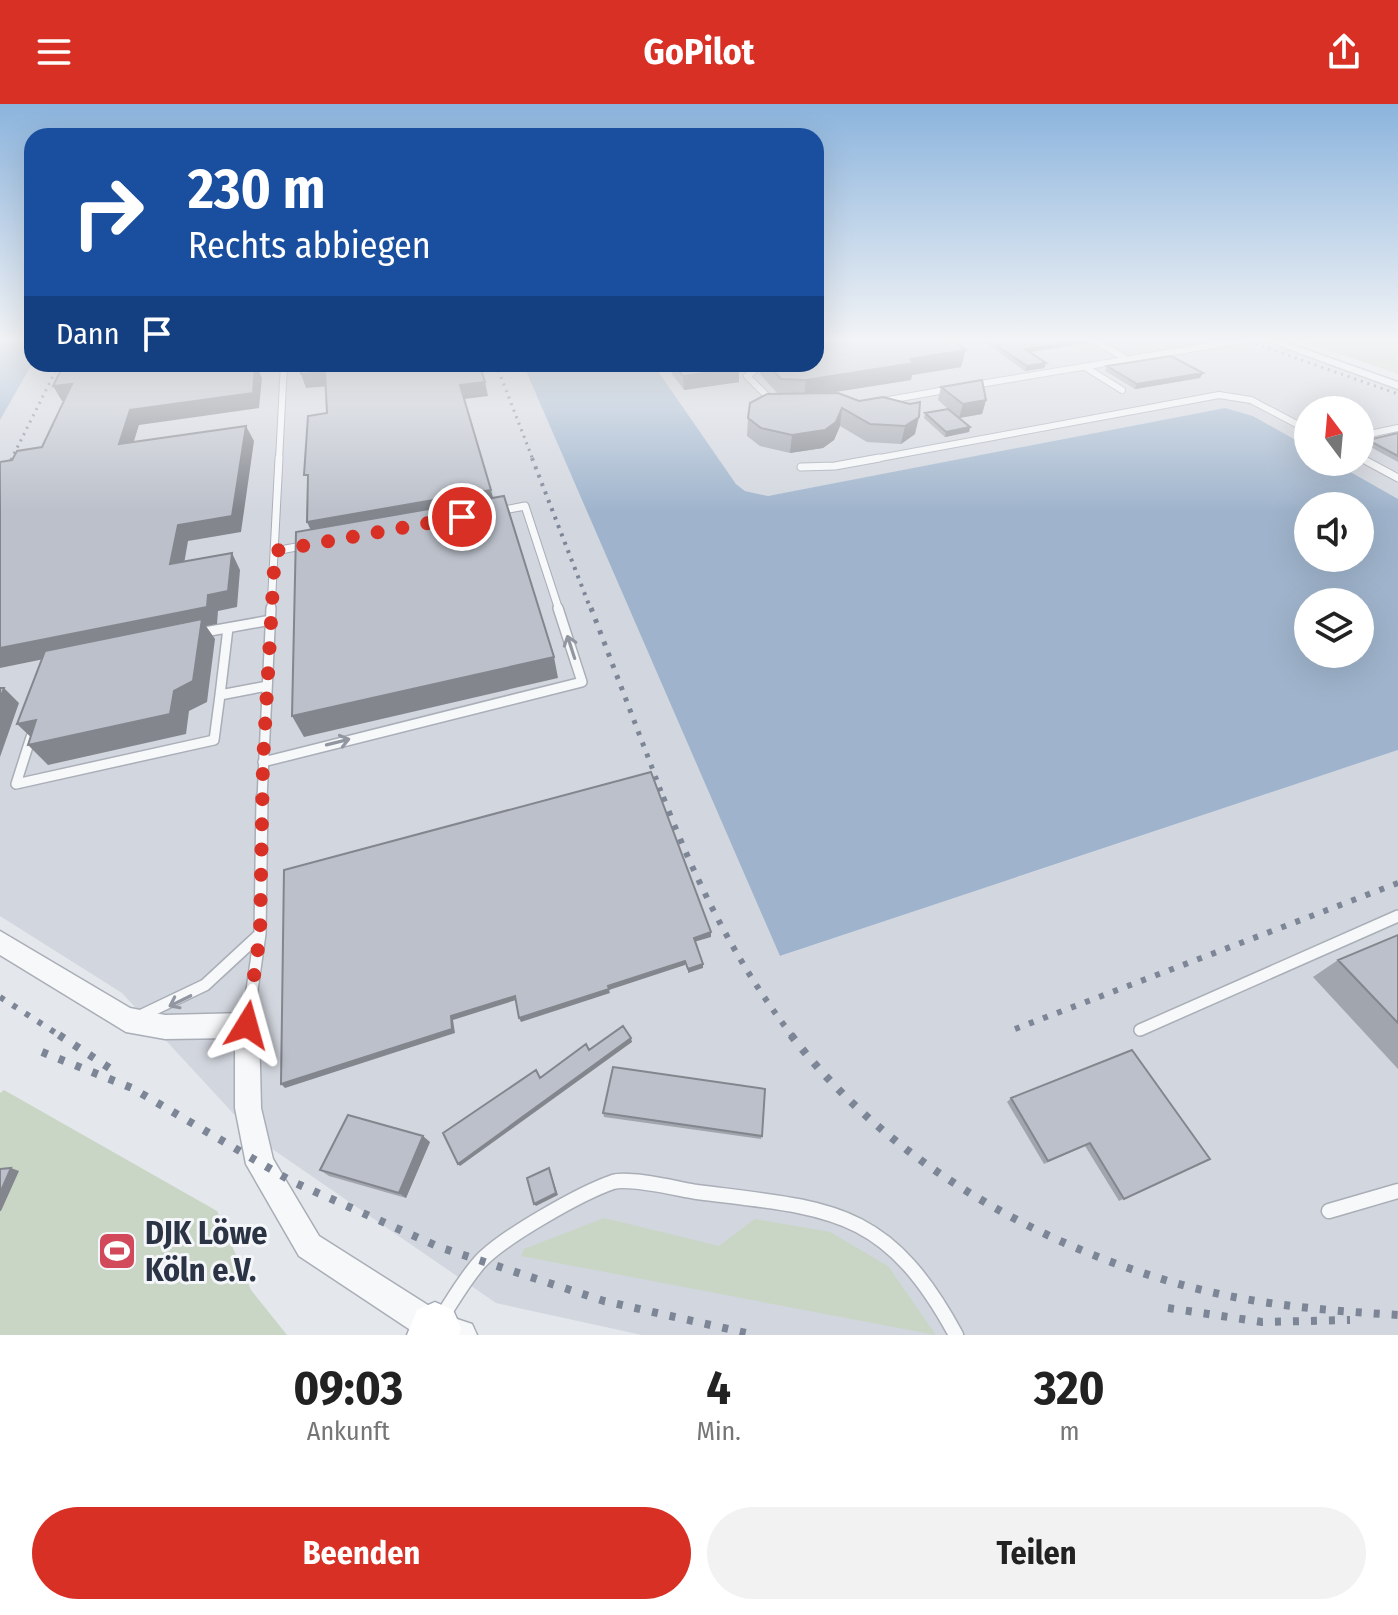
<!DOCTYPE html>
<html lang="de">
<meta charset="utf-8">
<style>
body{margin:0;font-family:"Fira Sans Condensed",sans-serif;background:#f2f2f2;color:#222;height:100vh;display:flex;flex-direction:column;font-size:30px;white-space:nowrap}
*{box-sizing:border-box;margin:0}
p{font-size:26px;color:#767676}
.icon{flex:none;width:44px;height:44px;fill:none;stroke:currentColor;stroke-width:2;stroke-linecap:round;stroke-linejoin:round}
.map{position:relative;height:1231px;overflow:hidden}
.panel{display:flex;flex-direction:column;background:#fff;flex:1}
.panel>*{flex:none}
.banner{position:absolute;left:24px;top:24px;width:800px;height:244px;border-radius:24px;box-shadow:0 8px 32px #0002;background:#1a4fa0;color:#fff;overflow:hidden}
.needle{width:52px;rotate:344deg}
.controls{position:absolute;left:1294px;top:292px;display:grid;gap:16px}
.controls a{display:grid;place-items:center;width:80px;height:80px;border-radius:50%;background:#fff;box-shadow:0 8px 32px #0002;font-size:40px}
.pin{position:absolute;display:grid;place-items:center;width:68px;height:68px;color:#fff;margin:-34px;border:4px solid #fff;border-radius:50%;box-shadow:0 2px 8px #0007}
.me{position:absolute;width:88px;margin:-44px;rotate:8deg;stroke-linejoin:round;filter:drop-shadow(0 0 6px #0008)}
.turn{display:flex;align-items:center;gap:28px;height:168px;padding:0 32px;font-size:36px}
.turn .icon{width:104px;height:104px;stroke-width:2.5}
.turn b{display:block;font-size:56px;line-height:68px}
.then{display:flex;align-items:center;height:76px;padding:0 32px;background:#0003;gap:16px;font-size:30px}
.eta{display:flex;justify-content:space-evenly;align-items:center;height:136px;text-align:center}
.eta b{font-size:48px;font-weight:700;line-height:56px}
.button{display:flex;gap:16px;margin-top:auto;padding:16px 32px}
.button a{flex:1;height:92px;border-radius:48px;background:#d93025;color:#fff;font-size:32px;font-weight:700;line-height:92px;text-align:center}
.button a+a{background:#f2f2f2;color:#222}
header{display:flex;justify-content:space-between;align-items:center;height:104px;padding:0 32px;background:#d93025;color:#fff;font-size:36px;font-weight:700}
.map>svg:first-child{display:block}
.built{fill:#d2d6de}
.green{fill:#c9d6c5}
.water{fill:#9fb4cc;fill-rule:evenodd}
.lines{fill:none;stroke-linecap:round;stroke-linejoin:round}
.service-far4-casing{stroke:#a9aeb7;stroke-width:8}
.service-far3-casing{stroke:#a9aeb7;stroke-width:9}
.service-far2-casing{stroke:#a9aeb7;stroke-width:12}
.service-far1-casing{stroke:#a9aeb7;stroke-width:14}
.service-casing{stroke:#a9aeb7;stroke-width:17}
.minor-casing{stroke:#a9aeb7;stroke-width:3}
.primary-casing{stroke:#a3abb8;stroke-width:3}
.service-far4{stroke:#f7f8fa;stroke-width:6}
.service-far3{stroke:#f7f8fa;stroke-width:7}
.service-far2{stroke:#f7f8fa;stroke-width:9}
.service-far1{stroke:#f7f8fa;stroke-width:11}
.service{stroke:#f7f8fa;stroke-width:14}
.minor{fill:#f7f8fa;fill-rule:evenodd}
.primary{fill:#fff;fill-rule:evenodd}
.rail-far4{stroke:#7d8696;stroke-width:3;stroke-dasharray:2 5;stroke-linecap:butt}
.rail-far3{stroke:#7d8696;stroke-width:4;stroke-dasharray:3 6;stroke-linecap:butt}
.rail-far2{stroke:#7d8696;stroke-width:5;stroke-dasharray:4 8;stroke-linecap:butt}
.rail-far1{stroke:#7d8696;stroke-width:6;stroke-dasharray:5 10;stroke-linecap:butt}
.rail{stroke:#7d8696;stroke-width:8;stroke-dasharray:6 12;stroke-linecap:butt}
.wall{fill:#a1a5ae}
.shaded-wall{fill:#83868d}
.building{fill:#bbc0ca;stroke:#83868d;stroke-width:2}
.oneway{stroke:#9196a0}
.route{stroke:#d93025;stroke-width:14;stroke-dasharray:0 25.2}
.labels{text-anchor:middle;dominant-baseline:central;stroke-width:6;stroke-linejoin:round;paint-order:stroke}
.near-poi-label{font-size:32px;font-weight:bold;fill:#2b3445;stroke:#f4f6f9;text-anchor:start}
</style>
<header><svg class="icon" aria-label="menu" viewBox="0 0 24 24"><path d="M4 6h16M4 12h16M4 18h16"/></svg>GoPilot<svg class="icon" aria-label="share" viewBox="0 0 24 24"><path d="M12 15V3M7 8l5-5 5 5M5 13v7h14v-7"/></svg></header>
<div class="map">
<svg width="1398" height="1231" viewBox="0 0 1398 1231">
<rect width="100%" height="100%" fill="#e4e7ec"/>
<path class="built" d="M816,235h442l140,51v109l-65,-37h27v-52h-52v37l-55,-31 -28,-8 -445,86 -12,2 -23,-5 -9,-7 -83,-120h163z
M32,260h491l258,592 617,-206v585h-756l-146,-32 -241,-166 -133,-144 -122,-77v-496z"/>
<path class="green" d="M1296,235h102v35z
M4,986l213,121 34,79 36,45h-287v-242z
M604,1114l115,28 36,-27 75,13 58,34 48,69 -415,-79 3,-7z"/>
<path class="water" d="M0,235h32v25l-32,56z
M523,260h130l83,120 9,7 23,5 457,-88 28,8 55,31v15h25l65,37v251l-618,206zM1308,402h52v52h-52zM1308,498h52v52h-52z"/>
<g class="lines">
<defs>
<path id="service-far4" d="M1092,235l36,21
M757,260l2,3 -12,9 26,26
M1085,263l37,23
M974,281l277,-46
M883,297l68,-12
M1360,332l38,-8
M1360,353l5,3
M279,356l5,-96
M869,356l350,-65 32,5 57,30"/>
<path id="service-far3" d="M1361,354l37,20
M801,363l34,-1 44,-8
M499,407l26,-5 34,104
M275,447l32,-6
M271,506l8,-152"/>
<path id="service-far2" d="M199,529l72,-13
M220,591l8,-67
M31,633l-15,47 198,-44 6,-45 47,-9
M263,658l319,-80 -24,-74
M262,695l9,-191"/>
<path id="service-far1" d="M140,912l65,-31 53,-49
M247,921l13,-91 2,-137
M1140,926l258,-114"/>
<path id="service" d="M1329,1107l69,-20
M441,1214c12,-18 24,-39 38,-55 22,-25 102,-70 134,-81 17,-5 65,7 84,10 133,17 189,14 259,143"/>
<path id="minor" d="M1261,235h15l122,43v7z
M0,827l130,77 35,7 82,-2 9,3 3,9 2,83 12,51 46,77 123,78 30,10 5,11h-59l-119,-79 -53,-92 -11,-56v-70l-70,1 -39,-7 -126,-77z"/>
<path id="primary" d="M435,1198l18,8 8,18 -2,7h-52l10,-25z"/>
</defs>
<use href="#service-far4" class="service-far4-casing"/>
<use href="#service-far3" class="service-far3-casing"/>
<use href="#service-far2" class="service-far2-casing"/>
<use href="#service-far1" class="service-far1-casing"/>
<use href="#service" class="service-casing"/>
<use href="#minor" class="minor-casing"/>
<use href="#primary" class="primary-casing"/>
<use href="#service-far4" class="service-far4"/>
<use href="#service-far3" class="service-far3"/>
<use href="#service-far2" class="service-far2"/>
<use href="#service-far1" class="service-far1"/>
<use href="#service" class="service"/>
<use href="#minor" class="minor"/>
<use href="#primary" class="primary"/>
<path class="rail-far4" d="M1242,235l156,55
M496,260l37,96
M11,356l48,-96"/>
<path class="rail-far3" d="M532,354l59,152
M0,377l12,-23"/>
<path class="rail-far2" d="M591,504l73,191"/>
<path class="rail-far1" d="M663,693c34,87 73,166 130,240
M0,893l62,40
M1015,925l383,-146"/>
<path class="rail" d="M59,931l55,36
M791,931c100,130 258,218 415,256 63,15 128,20 192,24
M42,948l90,36 159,93 148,66 165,54 151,34
M1168,1204l94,14 88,-2"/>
</g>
<path class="wall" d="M980,235h109l-1,4 -58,9 16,11 -2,5 -19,3z
M672,260h64l3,18 -55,8 -12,-16z
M760,260h56l145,3 -49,8 -1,5 -84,13 32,8 24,-4 32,37 -14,10 -34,-2 -27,-16 -6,14 -11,8 -33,5 -30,-7 -13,-10 1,-18 30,-24 -18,-20z
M1107,262l93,12 -65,11 -30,-18z
M941,283l45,13 -4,14 -23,4 11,9 -1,5 -24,5 -21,-19 1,-5 23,-4 -10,-9z
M1398,329v29l-33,-18 3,-4z
M1398,831v134l-85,-92 25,-17z
M1011,994l199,61 -91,42 -34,-55 -41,18 -37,-62z
M603,1009l159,23 -1,3 -157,-22z
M430,1038l-24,56 -77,-22 -9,-6z"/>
<path class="shaded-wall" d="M1089,235l-1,4 -65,10 2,-4z
M966,246l-5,17 -49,8 -1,5 -107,17 2,-17 104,-21z
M1046,259l-2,5 -19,3 2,-5z
M256,260l6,14 -3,30 -120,17 -11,35 -9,-16 11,-34z
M739,264v14l-55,8 -1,-14z
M325,268l5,14 -24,2 -5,-14z
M1203,269l-3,5 -65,11 2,-5z
M485,278l3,14 -24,3 -4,-14z
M72,280l9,15 -19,2 -9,-15z
M986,296l-4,14 -23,4 4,-14z
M842,304l-2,18 -6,14 -11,8 -33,5 2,-18z
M919,313l-4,17 -14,10 4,-18z
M246,322l8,15 -13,91 -53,9 -7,40 -11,-17 8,-39z
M970,323l-1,5 -24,5 1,-5z
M491,386l4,15 -181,32 -7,-15z
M232,449l8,17 -3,37 -19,4 -1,13 -11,2 9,13 -8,63 -18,9 -3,23 -138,31 -20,-20 9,-2 -20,-19 157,-33 27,-64 -201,41v-20l208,-53z
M554,553l4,21 -254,59 -12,-21z
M4,584l15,15 -19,54v-58z
M711,828v5l-17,5v-4z
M685,857v4l-76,25 1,3 -89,29 -2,-4 89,-32z
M703,860v4l-15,5v-4z
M515,892l1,4 -63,20 2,13 -170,55 -4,-4 170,-68z
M631,934l1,4 -172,124 -2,-2z
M423,1032l7,6 -24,56 -7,-5z
M11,1064l8,3 -18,40h-1v-18z
M549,1064l9,27 -22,11 -2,-2z"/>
<path class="building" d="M816,235h134l16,11 -56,9 4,4 -108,17 -25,-1 -14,-15h49z
M987,235h100l-62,10 21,14 -19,3z
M1171,252l32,17 -66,11 -30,-18z
M74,260h181l-2,29 -123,17 -11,34 127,-18 -14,90 -54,9 -8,39 62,-11 -4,38 -20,4 -1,12 -207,41v-186l12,-2 5,-9 25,-4 30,-63 -19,2 10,-20z
M301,260h178l6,18 -25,3 31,105 -184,32 1,-47h-4l4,-59 19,-3 -2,-41 -24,2z
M674,260h62l3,4 -56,8z
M982,276l4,20 -23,4 -22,-17z
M838,289l21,8 24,-4 27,7 10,-2 -1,15 -14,9 -35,-2 -28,-16 -6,14 -11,8 -33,5 -31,-7 -13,-10 2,-15 17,-9z
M948,305l22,18 -24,5 -21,-19z
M1398,329v23l-30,-16z
M504,392l50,161 -262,59 4,-184z
M202,515l-9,62 -19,10 -4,23 -142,31 8,-25 -19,4 28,-73z
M0,584h4l-4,11z
M651,668l60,160 -17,6 9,26 -15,5 -3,-8 -77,25 1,3 -90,29 -4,-22 -64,20 1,13 -171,55 3,-214z
M1398,831v88l-60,-63z
M623,922l8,12 -173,126 -15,-31 93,-63 4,8 46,-34 3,6z
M1132,946l78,109 -86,40 -34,-56 -42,18 -37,-63z
M613,963l152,22 -3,47 -159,-23z
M348,1011l75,21 -24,57 -79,-23z
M11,1064l-11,25v-24z
M549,1064l7,25 -22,11 -7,-26z"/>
<defs><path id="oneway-shaft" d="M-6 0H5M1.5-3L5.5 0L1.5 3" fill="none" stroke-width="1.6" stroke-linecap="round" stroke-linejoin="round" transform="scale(2)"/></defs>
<g class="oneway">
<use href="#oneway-shaft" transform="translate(571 543) rotate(-108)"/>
<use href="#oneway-shaft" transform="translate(338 638) rotate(-14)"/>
<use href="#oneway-shaft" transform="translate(180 897) rotate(154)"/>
</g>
<linearGradient id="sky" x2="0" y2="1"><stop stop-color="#8bb4dd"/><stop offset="0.58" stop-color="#f3f4f6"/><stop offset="1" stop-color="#f3f4f6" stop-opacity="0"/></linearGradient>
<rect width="1398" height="407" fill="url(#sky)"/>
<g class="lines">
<path class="route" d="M247,921l13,-91 3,-172 12,-211 187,-34"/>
</g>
<defs>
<symbol id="stadium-square" viewBox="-11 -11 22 22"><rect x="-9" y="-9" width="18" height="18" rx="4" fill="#d1495b" stroke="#f4f6f9"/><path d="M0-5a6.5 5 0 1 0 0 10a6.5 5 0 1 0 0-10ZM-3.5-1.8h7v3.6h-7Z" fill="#fff"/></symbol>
</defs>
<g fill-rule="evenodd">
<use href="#stadium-square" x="95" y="1125" width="44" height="44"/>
</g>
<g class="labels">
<g class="near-poi-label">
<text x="145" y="1129">DJK Löwe<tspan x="145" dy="37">Köln e.V.</tspan></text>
</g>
</g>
</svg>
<div class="controls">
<a><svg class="needle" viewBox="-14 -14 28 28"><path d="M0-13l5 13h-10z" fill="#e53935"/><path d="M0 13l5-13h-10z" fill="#767676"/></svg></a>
<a><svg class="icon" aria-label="sound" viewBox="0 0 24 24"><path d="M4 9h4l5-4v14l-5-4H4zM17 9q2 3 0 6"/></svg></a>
<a><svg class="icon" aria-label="layers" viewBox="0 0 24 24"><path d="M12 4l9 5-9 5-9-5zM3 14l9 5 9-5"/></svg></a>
</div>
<div class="pin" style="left:462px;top:413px;background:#d93025"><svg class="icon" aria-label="arrive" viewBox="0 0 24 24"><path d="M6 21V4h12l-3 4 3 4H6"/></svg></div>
<svg class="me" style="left:247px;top:921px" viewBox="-20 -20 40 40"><path d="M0-17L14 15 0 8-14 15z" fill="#d93025" stroke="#fff" stroke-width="4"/></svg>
<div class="banner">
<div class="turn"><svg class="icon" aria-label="right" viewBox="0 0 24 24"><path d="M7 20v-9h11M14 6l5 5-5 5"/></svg><div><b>230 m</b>Rechts abbiegen</div></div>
<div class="then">Dann<svg class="icon" aria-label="arrive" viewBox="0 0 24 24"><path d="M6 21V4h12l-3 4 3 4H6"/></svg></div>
</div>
</div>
<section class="panel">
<div class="eta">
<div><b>09:03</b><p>Ankunft</p></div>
<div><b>4</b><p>Min.</p></div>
<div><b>320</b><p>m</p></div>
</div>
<div class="button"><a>Beenden</a><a>Teilen</a></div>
</section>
